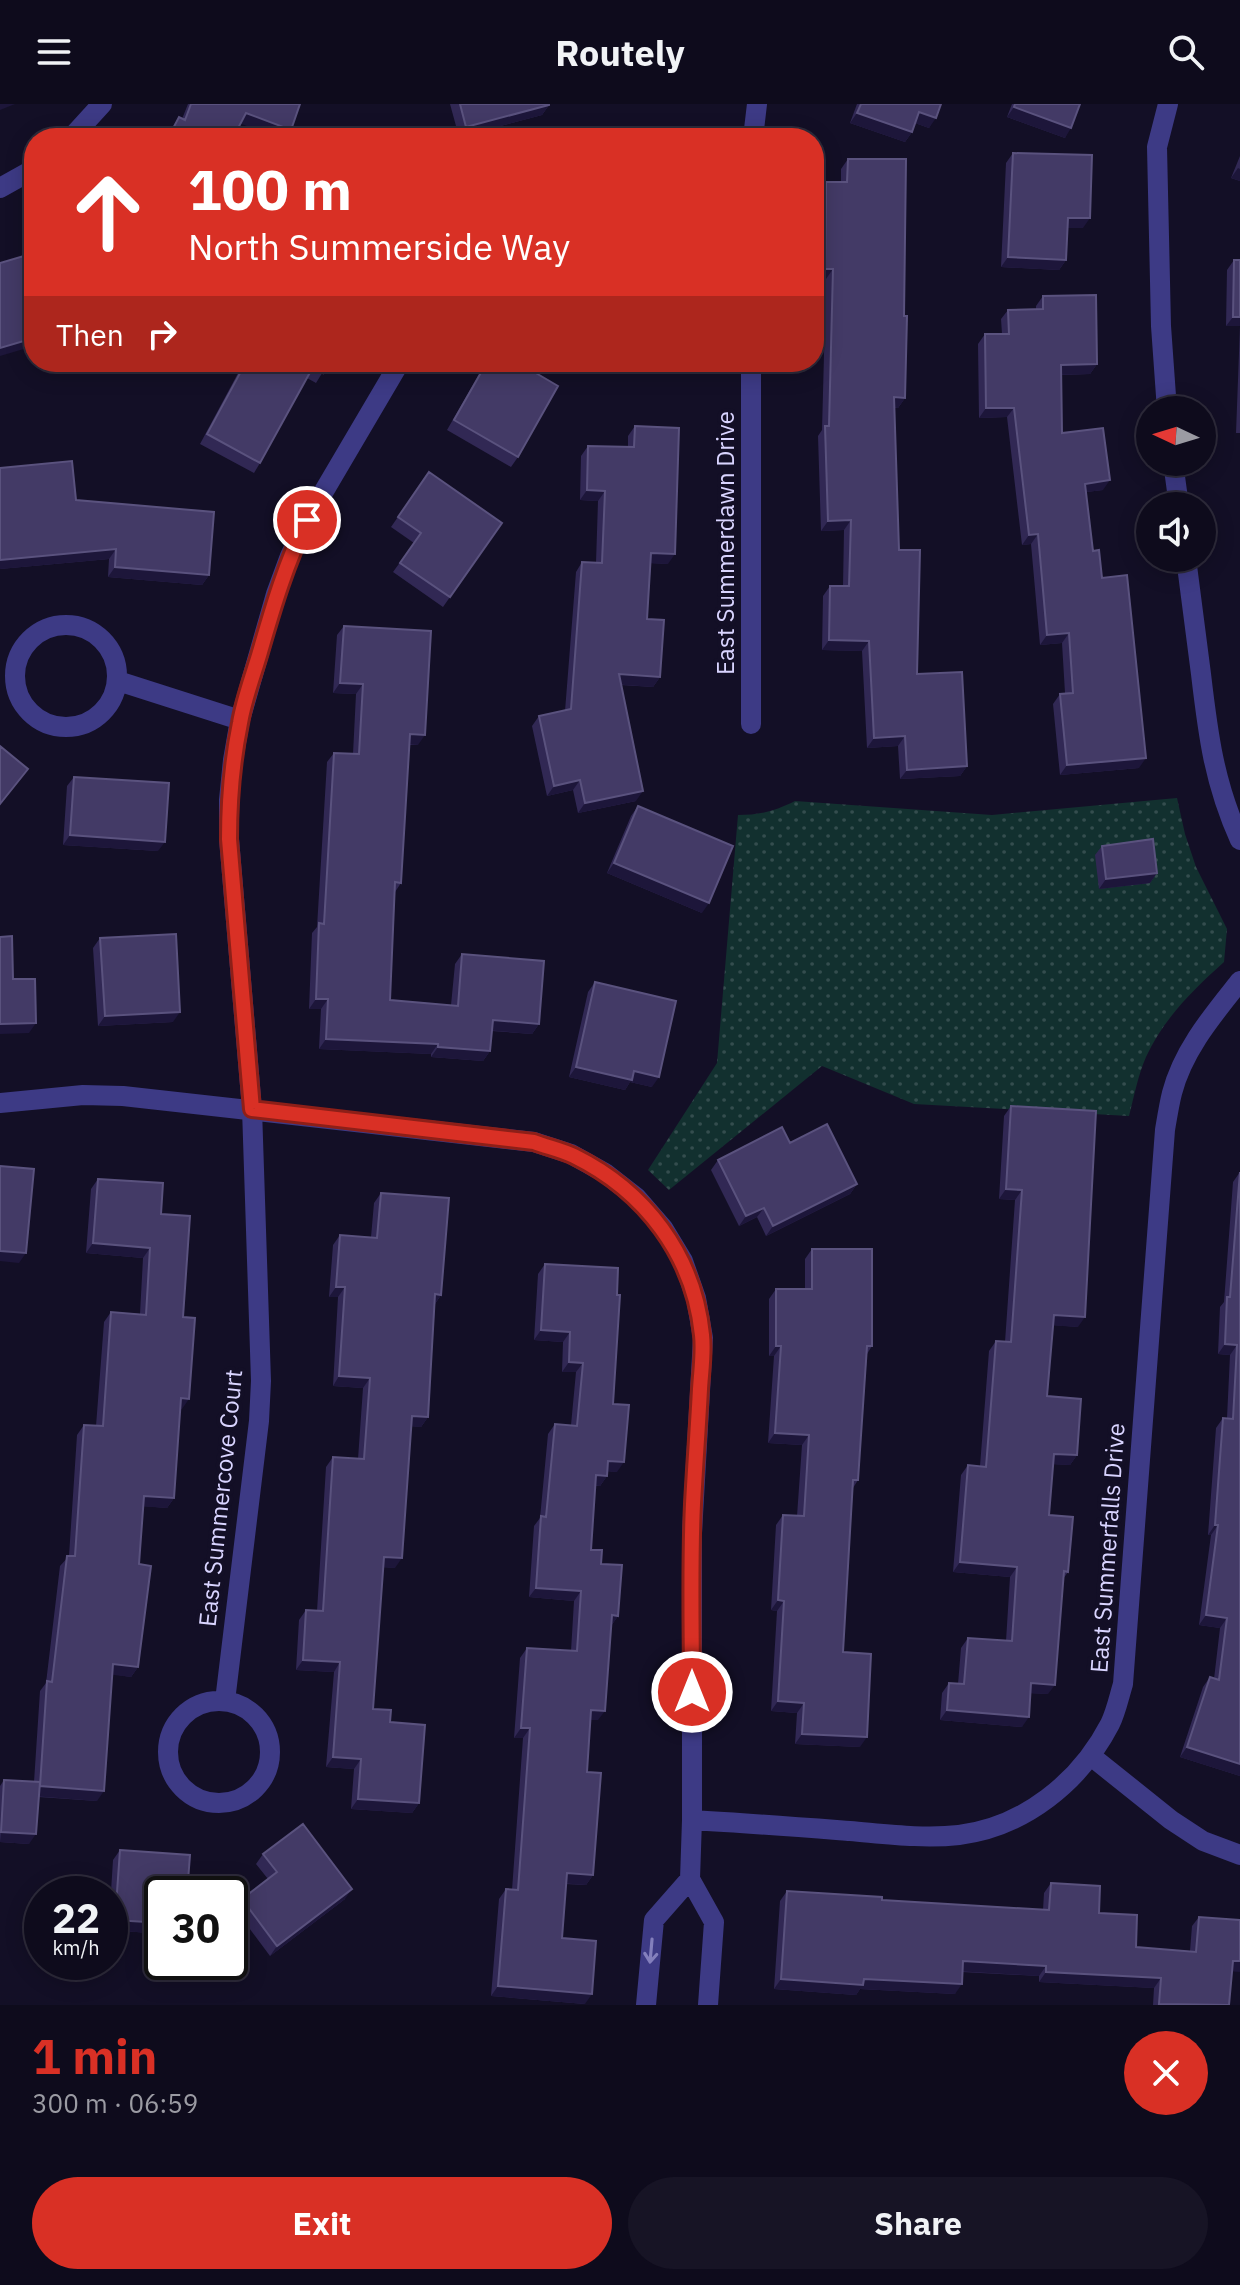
<!DOCTYPE html>
<meta charset="utf-8">
<style>
body{margin:0;font-family:"IBM Plex Sans",sans-serif;background:#171425;color:#f1f3f6;height:100vh;display:flex;flex-direction:column;font-size:30px;white-space:nowrap}
*{box-sizing:border-box;margin:0}
p{font-size:26px;color:#9b9ba3}
.icon{flex:none;width:44px;height:44px;fill:none;stroke:currentColor;stroke-width:2;stroke-linecap:round;stroke-linejoin:round}
.map{position:relative;height:1901px;overflow:hidden}
.drawer{display:flex;flex-direction:column;background:#0e0b1c;flex:1}
.drawer>*{flex:none}
.top-card{position:absolute;left:24px;top:24px;width:800px;height:244px;border-radius:32px;box-shadow:0 4px 20px #0003,0 0 0 2px #2e2b3b;background:#d93025;color:#fff;overflow:hidden}
.needle{width:52px;rotate:274deg}
.fabs{position:absolute;left:1136px;top:292px;display:grid;gap:16px}
.fabs a{display:grid;place-items:center;width:80px;height:80px;border-radius:50%;background:#0e0b1c;box-shadow:0 4px 20px #0003,0 0 0 2px #2e2b3b;font-size:40px}
.speed{position:absolute;left:24px;top:1772px;display:flex;gap:16px;font-size:40px;font-weight:700;text-align:center}
.speed>*{display:grid;place-content:center;width:104px;height:104px;border-radius:50%;background:#0e0b1c;box-shadow:0 4px 20px #0003,0 0 0 2px #2e2b3b;line-height:1}
.speed small{font-size:20px;font-weight:400}
.speed .limit{border:4px solid #111;border-radius:12px;background:#fff;color:#111}
.pin{position:absolute;display:grid;place-items:center;width:68px;height:68px;color:#fff;margin:-34px;border:4px solid #fff;border-radius:50%;box-shadow:0 2px 8px #0007}
.me{position:absolute;width:88px;margin:-44px;rotate:0deg;stroke-linejoin:round;filter:drop-shadow(0 0 6px #0008)}
.turn{display:flex;align-items:center;gap:28px;height:168px;padding:0 32px;font-size:36px}
.turn .icon{width:104px;height:104px;stroke-width:2.5}
.turn b{display:block;font-size:56px;line-height:68px}
.then{display:flex;align-items:center;height:76px;padding:0 32px;background:#0003;gap:16px;font-size:30px}
.round{display:grid;place-items:center;flex:none;width:84px;height:84px;border-radius:42px;background:#171425}
.summary{display:flex;align-items:center;justify-content:space-between;height:136px;padding:0 32px}
h1{font-size:48px;font-weight:800;line-height:60px;color:#d93025}
.button{display:flex;gap:16px;margin-top:auto;padding:16px 32px}
.button a{flex:1;height:92px;border-radius:48px;background:#d93025;color:#fff;font-size:32px;font-weight:800;line-height:92px;text-align:center}
.button a+a{background:#171425;color:#f1f3f6}
header{display:flex;justify-content:space-between;align-items:center;height:104px;padding:0 32px;background:#0e0b1c;font-size:36px;font-weight:800}
.map>svg:first-child{display:block}
.park{fill:url(#park-dots)}
.lines{fill:none;stroke-linecap:round;stroke-linejoin:round}
.minor{stroke:#3d3a85;stroke-width:20}
.wall{fill:#312854}
.shaded-wall{fill:#1d163a}
.building{fill:#433a66;stroke:#5a527e;stroke-width:2}
.oneway{stroke:#837fbc}
.route-casing{stroke:#8d1f18;stroke-width:20}
.route{stroke:#d93025;stroke-width:14}
.labels{text-anchor:middle;dominant-baseline:central;stroke-width:8;stroke-linejoin:round;paint-order:stroke}
.street-label{font-size:24px;fill:#d9d4ff;stroke:#130f26}
</style>
<header><svg class="icon" aria-label="menu" viewBox="0 0 24 24"><path d="M4 6h16M4 12h16M4 18h16"/></svg>Routely<svg class="icon" aria-label="search" viewBox="0 0 24 24"><circle cx="10" cy="10" r="6"/><path d="M15 15l6 6"/></svg></header>
<div class="map">
<svg width="1240" height="1901" viewBox="0 0 1240 1901">
<defs>
<pattern id="park-dots" width="8" height="8" patternUnits="userSpaceOnUse" patternTransform="scale(2)"><rect width="8" height="8" fill="#12302f"/><path d="M2 2h.1M6 6h.1" fill="none" stroke="#344d4e" stroke-width="1.8" stroke-linecap="round"/></pattern>
</defs>
<rect width="100%" height="100%" fill="#130f26"/>
<path class="park" d="M1177,694l8,36 11,33 31,62 -3,33c-31,28 -60,56 -78,95 -8,18 -12,40 -17,59l-215,-12 -92,-38 -153,124 -21,-20 69,-107 21,-248c22,0 37,-4 57,-14l197,14z"/>
<g class="lines">
<path class="minor" d="M71,34l31,-34
M753,34l4,-34
M0,84l34,-19
M751,258v362
M1167,306l-6,-84 -4,-179 11,-43
M1173,358l6,44
M1186,454c5,39 10,77 15,116 7,60 13,109 39,166
M15 572a51 51 0 1 1 102 0a51 51 0 1 1-102 0Z
M118,577l122,39
M0,999l83,-8 40,1 411,46 37,12 34,19 32,25 26,30 20,33 13,37 7,40 -11,195v287l-2,59
M168 1648a51 51 0 1 1 102 0a51 51 0 1 1-102 0Z
M225,1597l34,-280 2,-40 -9,-272 -23,-270v-39l4,-40 7,-40 36,-126 14,-38 17,-36 93,-158
M1091,1652l80,64 32,21 37,14
M692,1716c53,3 105,7 158,11 36,3 73,8 109,4 65,-8 121,-53 151,-111 6,-12 9,-27 13,-40l42,-554c2,-12 4,-25 7,-37 11,-43 41,-78 68,-112
M646,1901l8,-85 36,-41 24,43 -6,83"/>
</g>
<path class="wall" d="M188,0h112l-9,26 -6,8h-6l-38,-15 -8,15h-67l13,-21 3,2z
M450,0h99v1l-7,10 -83,22z
M857,0h84l-12,24 -14,-5 -3,9 -7,10 -55,-19z
M1012,0h68l-15,34 -58,-21z
M1013,49l70,75h-16l-1,32 -7,10 -58,-3 5,-104z
M1240,52v25l-9,-3z
M848,55l56,157 1,82 -7,10h-4l5,142 18,124 50,92 -7,10 -60,3 -2,-33 -31,2 -5,-97 -40,-1 1,-54 7,-10h13l1,-56 -23,1 -3,-95 4,-6 4,-151h-8l1,-87 7,-10h15v-13z
M1234,156h6v173h-4l4,-107h-14l1,-56z
M1043,192l54,68 -7,10 -29,1 1,58 41,57 -17,2 7,59 9,27 37,190 -79,7 -7,-71 7,-10 5,-1 -3,-50 -22,2 -9,-101 -9,1 -15,-128 -28,1 -1,-74 7,-10h17l-1,-15 7,-9 28,-1v-3z
M244,258h85l-13,21 -9,-5 -47,85 -6,10 -54,-29z
M486,258h31l1,95 -7,10 -64,-37z
M635,322l33,138 -17,-1 -4,56 13,58 -7,10 -32,-2 15,116 -58,12 -5,-23 -26,6 -15,-70 7,-10 26,-5 11,-139 6,-10 14,1 2,-62 -18,-1 1,-44 7,-10 40,1v-11z
M0,364l76,32 133,75 -7,10 -94,-8 1,-18 -109,10z
M429,368l73,51 -59,84 -50,-35 21,-29 -23,-16z
M344,522l74,119h-9l-8,138 -6,9 -5,108 61,5 4,-41 7,-10 77,70 -7,10 -40,-3 -2,20 -7,10 -52,-4v-3l-112,-5 2,-40h-12l3,-76 5,-6 10,-165 7,-9 19,1 3,-60 -23,-1 4,-58z
M74,673l84,74 -95,-6 4,-59z
M638,702l64,107 -95,-40 24,-57z
M1102,742l55,27 -7,10 -51,6 -4,-34z
M100,834l73,84 -75,4 -5,-78z
M595,878l57,105 -22,-5 -5,8 -56,-13 19,-85z
M1011,1002l67,221 -25,-2 -6,71 30,59 -7,10 -17,-1 -4,51 19,57 -5,7 -15,115 -18,-1 -8,34 -82,-7 2,-27 7,-10 9,1 3,-36 7,-10 38,3 4,-64 -57,-5 8,-97 7,-10 12,1 9,-115 7,-10 9,1 10,-142 -16,-1 5,-83z
M790,1039l67,41 -7,10 -84,42 -9,-19 -18,9 -28,-56 7,-10z
M1240,1068v604l-60,-19 23,-70 7,-10 4,2 6,-51 -21,-3 12,-90h-3l8,-107 7,-10h4l3,-63 -12,-1 2,-47 4,-5 9,-120z
M98,1075l63,35 22,103 -1,92h-2l-6,89 -7,10 -24,-2 -4,58 -1,103 -7,10 -19,-3 -15,127 -58,-4 -10,47 -29,-2v-56l4,-6 30,2 6,-91 6,-8 14,-117 9,-10 8,-121 7,-10 12,1 8,-104 7,-10 29,2 3,-56 -57,-5 5,-64z
M381,1089l60,102 -6,9 -7,113 -7,10 -10,-1 -16,142 -12,-1 -10,142 17,13 29,81 -7,10 -61,-4 3,-40 -28,-2 8,-95 -38,-2 3,-50 7,-10 11,1 9,-144 7,-10 25,2 5,-71 -30,-2 5,-89h-9l4,-52 7,-10 31,2 3,-34z
M812,1145l60,97 -5,8 -9,126 -5,8 -10,164 17,95 -65,-3 2,-31 -26,-2 6,-100 -6,-1 5,-85 7,-10 14,1 5,-71 -34,-2 6,-87h-5v-57l7,-10h29v-30z
M545,1160l72,31 -4,109 4,68 -10,-1v5l-7,10h-5l-4,64 10,14 17,52 -7,10 -13,94h-8l-3,52 6,103 -7,10 -20,-1 -4,54 23,66 -94,-8 8,-97 7,-10 6,1 11,-152h-9l6,-80 7,-10 44,3 3,-50 -45,-4 5,-71 6,-8 8,-84 7,-10 16,1 5,-53h-14l1,-30 -29,-2 4,-66z
M120,1746l42,44v40l-52,-4v-23l3,-47z
M263,1750l82,45 -75,57 -35,-47 7,-10 26,-20 -12,-15z
M1051,1779l48,30 37,34 54,4 2,-25 7,-9 33,54 -3,34h-76l1,-17 -115,-6v-6l-77,-4 -7,22 -95,-5 -4,6 -82,-6 6,-88 7,-10 95,9 161,10 1,-17z"/>
<path class="shaded-wall" d="M0,0h15l-15,6z
M549,1l-7,10 -83,22 7,-10z
M1014,3l57,21 -6,10 -58,-21z
M919,8l17,6 -7,10 -17,-6z
M246,9l45,17 -6,8h-6l-40,-15z
M857,9l55,19 -7,10 -55,-19z
M1238,64l2,1v12l-9,-3z
M1068,114h22l-7,10h-22z
M1008,153l58,3 -7,10 -58,-3z
M825,165h8l-7,10h-8z
M1233,213h7v9h-14z
M34,234v8l-34,10v-8z
M1097,260l-7,10 -36,1 7,-10z
M894,293l11,1 -7,10 -11,-1z
M986,304h28l-7,9 -28,1z
M1110,376l-7,10 -25,3 7,-9z
M587,386l18,1 -7,10 -18,-1z
M851,416l-7,10 -23,1 7,-10z
M1038,430l-7,10 -9,1 7,-10z
M116,445l-7,10 -109,10v-9z
M651,449l24,1 -7,10 -24,-1z
M115,463l94,8 -7,10 -94,-8z
M1069,529l-7,10 -22,2 7,-10z
M829,536l40,1 -7,10 -40,-1z
M619,570l41,3 -7,10 -41,-3z
M340,579l23,1 -7,10 -23,-1z
M410,630l15,1 -7,10 -15,-1z
M905,632l-7,10 -31,2 7,-10z
M1146,654l-7,10 -79,7 7,-10z
M967,662l-7,10 -60,3 7,-9z
M580,676l-7,10 -26,6 7,-10z
M643,687l-7,10 -58,12 7,-10z
M70,731l95,7 -7,9 -95,-6z
M614,759l95,40 -7,10 -95,-40z
M1157,769l-7,10 -51,6 7,-10z
M316,895h12l-7,10h-12z
M180,908l-7,10 -75,4 7,-10z
M493,916l46,4 -7,10 -46,-4z
M36,919l-7,10 -29,1v-10z
M326,935l112,5 -7,10 -112,-5z
M438,943l52,4 -7,10 -52,-4z
M576,963l58,4 25,6 -7,10 -22,-5 -5,8 -56,-13z
M857,1080l-7,10 -84,42 7,-10z
M1006,1085l16,1 -7,10 -16,-1z
M764,1104l-7,9 -18,9 7,-10z
M93,1139l57,5 -7,10 -57,-5z
M0,1147l26,2 -7,10 -19,-2z
M336,1183h9l-7,10h-9z
M435,1190l6,1 -7,10z
M1054,1211l31,2 -7,10 -31,-2z
M541,1226l29,2 -7,10 -29,-2z
M1225,1240l12,1 -7,10 -12,-1z
M776,1242h5l-7,10h-5z
M569,1258l14,1 -7,9h-14z
M339,1272l31,2 -7,10 -30,-2z
M181,1294l8,1 -7,10 -8,-1z
M412,1312l16,1 -7,10 -16,-1z
M775,1329l34,2 -7,10 -34,-2z
M1054,1350l23,1 -7,10 -23,-1z
M608,1357l16,1 -7,10 -16,-1z
M596,1371l11,1 -7,10 -11,-1z
M144,1392l30,2 -7,10 -30,-2z
M1215,1421h3l-7,10h-3z
M384,1453l18,1 -7,10 -18,-1z
M960,1458l57,5 -7,10 -57,-5z
M536,1484l45,3 -7,10 -45,-4z
M778,1496l6,1 -7,10 -6,-1z
M612,1511l6,1 -7,10z
M1206,1511l21,3 -7,10 -21,-3z
M303,1556l37,2 -6,10 -38,-2z
M113,1560l25,3 -7,10 -25,-3z
M1031,1579l24,2 -7,9 -24,-1z
M778,1597l26,2 -7,10 -26,-2z
M591,1606l14,1 -7,9h-14z
M947,1606l82,7 -7,10 -82,-7z
M521,1624h9l-7,10h-9z
M802,1630l65,3 -7,10 -65,-3z
M1187,1643l53,17v12l-60,-19z
M333,1653l28,2 -7,10 -28,-2z
M40,1682l64,5 -7,10 -64,-5z
M358,1695l61,4 -7,10 -61,-4z
M1,1728l35,2 -7,10 -29,-2z
M567,1769l26,2 -7,10 -26,-2z
M352,1785l-7,10 -75,57 7,-10z
M115,1816l47,3v11l-52,-4v-2z
M963,1857l83,5 -7,10 -83,-5z
M1233,1857h7v11l-14,-1z
M1046,1868l115,6 -7,10 -115,-6z
M781,1875h83l98,5 -7,10 -95,-5 -4,6 -82,-6z
M498,1882l94,8 -7,10 -94,-8z"/>
<path class="building" d="M191,0h109l-9,26 -45,-17 -13,25h-65l11,-21 6,3z
M460,0h89v1l-83,22z
M861,0h80l-5,14 -17,-6 -7,20 -55,-19z
M1015,0h65l-9,24 -57,-21z
M343,29l9,5h-12z
M1013,49l79,2 -2,63h-22l-2,42 -58,-3z
M848,55h58l-2,157h3l-2,82 -11,-1 5,153h21l-3,124 45,-2 5,94 -60,4 -2,-34 -31,2 -5,-97 -40,-1 1,-54h19l2,-66 -23,1 -3,-95h4l4,-157h-8l1,-87h21z
M34,149v85l-34,10v-85z
M1234,156h6v57h-7z
M1096,191l1,69 -36,1 1,68 41,-5 7,52 -25,4 8,67 6,-1 3,28 25,-3 19,183 -79,7 -7,-71 13,-1 -4,-60 -22,2 -9,-101 -9,1 -15,-127h-28l-1,-74h24l-1,-24 35,-1v-13z
M246,258h83l-6,11 -10,-6 -53,96 -53,-29z
M487,258h30l41,24 -40,71 -64,-37z
M635,322l44,2 -4,126 -24,-1 -4,66 17,1 -4,57 -41,-3 24,117 -58,12 -5,-23 -26,6 -15,-70 32,-7 11,-147 20,1 3,-72 -18,-1 1,-44 46,1z
M72,357l4,39 138,12 -5,63 -94,-8 1,-18 -116,11v-92z
M429,368l73,51 -52,74 -50,-34 21,-30 -23,-16z
M344,522l87,5 -6,104 -15,-1 -9,149 -6,-1 -5,118 68,6 4,-52 82,7 -5,63 -46,-4 -3,31 -52,-4v-3l-112,-5 2,-40h-12l3,-76 5,1 10,-171 25,1 4,-70 -23,-1z
M0,642l28,23 -28,35z
M74,673l95,6 -4,59 -95,-7z
M638,702l95,40 -24,57 -95,-40z
M1153,735l4,34 -51,6 -4,-33z
M176,830l4,78 -75,4 -5,-78z
M12,832l1,43h22l1,44 -36,1v-87z
M595,878l81,19 -17,76 -25,-6 -2,9 -56,-13z
M1011,1002l85,5 -11,206 -31,-2 -7,81 34,3 -4,56 -23,-1 -5,61 24,2 -5,55 -4,-1 -9,114 -24,-2 -2,34 -82,-7 2,-27 15,1 4,-46 44,3 5,-74 -57,-5 8,-97 18,2 10,-126 15,1 11,-152 -16,-1z
M827,1020l30,60 -84,42 -9,-18 -18,8 -28,-56 64,-33 8,16z
M0,1062l34,3 -8,84 -26,-2z
M1240,1068v592l-53,-17 23,-70 9,3 8,-62 -21,-3 12,-90h-3l8,-107 10,1 4,-74 -12,-1 2,-47h3z
M98,1075l65,4 -2,31 29,2 -7,101 12,1 -6,81 -8,-1 -7,100 -30,-2 -5,68 12,2 -13,101 -25,-3 -9,127 -64,-5 7,-105 5,1 15,-126h8l9,-131 19,1 8,-114 35,3 4,-67 -57,-5z
M381,1089l68,5 -8,97 -6,-1 -7,123 -16,-1 -10,142 -18,-1 -11,152 18,1 -1,12 35,3 -6,78 -61,-4 3,-40 -28,-2 7,-95 -37,-2 3,-50 17,1 10,-154 31,2 6,-81 -31,-2 6,-89h-9l4,-52 37,3z
M812,1145h60v97h-5l-9,134h-5l-10,172 28,2 -4,83 -65,-3 2,-31 -26,-2 6,-100 -6,-1 5,-85 21,1 5,-81 -34,-2 6,-87h-5v-57h36z
M545,1160l73,4 -1,27h3l-7,109 16,1 -5,57 -16,-1 -1,15 -11,-1 -5,75h11l-1,14 21,1 -4,51 -6,-1 -7,96 -14,-1 -4,62 14,1 -8,102 -26,-2 -5,65 34,3 -4,53 -94,-8 8,-97 12,1 12,-162h-9l6,-80 50,3 4,-60 -45,-3 5,-72 5,1 9,-93 22,2 6,-63 -14,-1 1,-30 -29,-2z
M4,1676l36,2 -4,52 -35,-2z
M303,1720l49,65 -75,57 -35,-47 35,-27 -14,-18z
M120,1746l70,5 -3,39h-25v29l-47,-3z
M1051,1779l49,3 -1,27 38,2 -1,32 60,5 3,-35 41,3v41h-7l-4,44 -70,-1 2,-26 -115,-6v-6l-83,-5 -1,23 -98,-5 -1,6 -82,-6 6,-88 95,6v3l167,10z"/>
<defs><path id="oneway-shaft" d="M-6 0H5M1.5-3L5.5 0L1.5 3" fill="none" stroke-width="1.6" stroke-linecap="round" stroke-linejoin="round" transform="scale(2)"/></defs>
<use class="oneway" href="#oneway-shaft" transform="translate(651 1847) rotate(95)"/>
<g class="lines">
<defs>
<path id="route" d="M307,416c-21,43 -34,87 -47,132 -7,24 -16,47 -20,71 -8,39 -11,76 -11,116l23,270 282,33c13,5 28,8 40,14 71,35 120,99 128,179 2,17 -1,37 -2,54 -2,39 -5,77 -7,115 -3,63 -1,126 -1,188"/>
</defs>
<use href="#route" class="route-casing"/>
<use href="#route" class="route"/>
</g>
<g class="labels">
<g class="street-label">
<text transform="translate(725 439) rotate(-90)">East Summerdawn Drive</text>
<text transform="translate(220 1394) rotate(-84)">East Summercove Court</text>
<text transform="translate(1107 1444) rotate(-86)">East Summerfalls Drive</text>
</g>
</g>
</svg>
<div class="fabs">
<a><svg class="needle" viewBox="-14 -14 28 28"><path d="M0-13l5 13h-10z" fill="#e53935"/><path d="M0 13l5-13h-10z" fill="#9b9ba3"/></svg></a>
<a><svg class="icon" aria-label="sound" viewBox="0 0 24 24"><path d="M4 9h4l5-4v14l-5-4H4zM17 9q2 3 0 6"/></svg></a>
</div>
<div class="speed"><div>22<small>km/h</small></div><div class="limit">30</div></div>
<div class="pin" style="left:307px;top:416px;background:#d93025"><svg class="icon" aria-label="arrive" viewBox="0 0 24 24"><path d="M6 21V4h12l-3 4 3 4H6"/></svg></div>
<svg class="me" style="left:692px;top:1588px" viewBox="-20 -20 40 40"><circle r="17" fill="#d93025" stroke="#fff" stroke-width="3"/><path d="M0-11L8 9 0 5-8 9z" fill="#fff"/></svg>
<div class="top-card">
<div class="turn"><svg class="icon" aria-label="ahead" viewBox="0 0 24 24"><path d="M12 20V5M6 11l6-6 6 6"/></svg><div><b>100 m</b>North Summerside Way</div></div>
<div class="then">Then<svg class="icon" aria-label="right" viewBox="0 0 24 24"><path d="M7 20v-9h11M14 6l5 5-5 5"/></svg></div>
</div>
</div>
<section class="drawer">
<div class="summary"><div><h1>1 min</h1><p>300 m · 06:59</p></div><a class="round" style="background:#d93025;color:#fff"><svg class="icon" aria-label="close" viewBox="0 0 24 24"><path d="M6 6l12 12M18 6L6 18"/></svg></a></div>
<div class="button"><a>Exit</a><a>Share</a></div>
</section>
